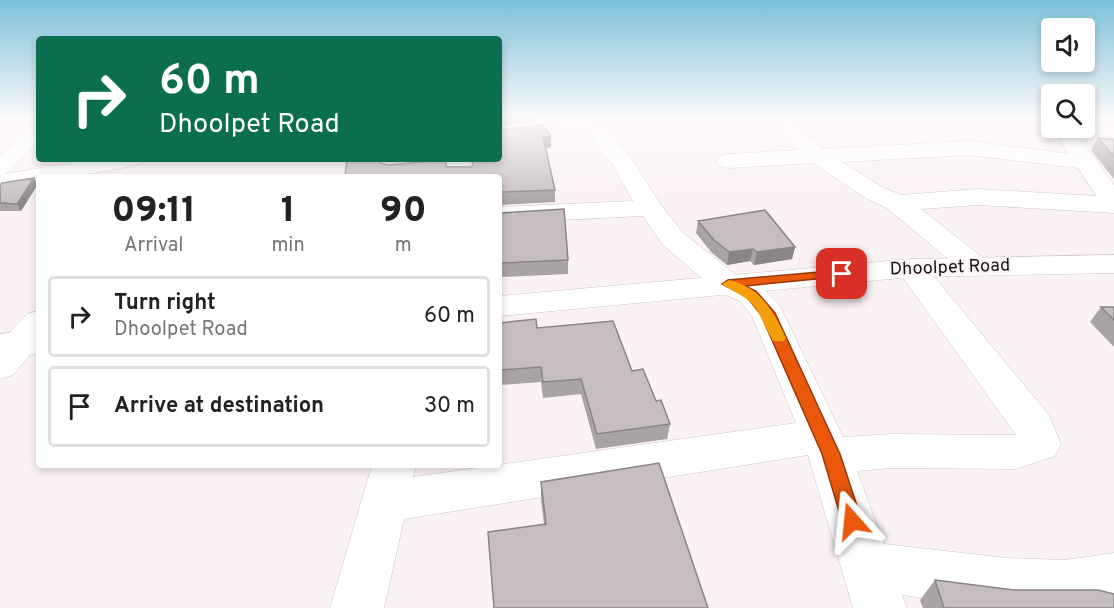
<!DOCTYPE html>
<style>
body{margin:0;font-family:Overpass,sans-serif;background:#f2f2f2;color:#222;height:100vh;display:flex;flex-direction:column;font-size:22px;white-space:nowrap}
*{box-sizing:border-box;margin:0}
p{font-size:20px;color:#767676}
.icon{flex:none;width:33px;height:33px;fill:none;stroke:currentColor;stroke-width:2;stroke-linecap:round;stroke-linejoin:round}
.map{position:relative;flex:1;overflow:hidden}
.drawer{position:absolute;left:36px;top:174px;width:466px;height:294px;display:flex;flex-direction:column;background:#fff;border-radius:6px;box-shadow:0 3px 9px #0003}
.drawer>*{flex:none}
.top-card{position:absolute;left:36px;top:36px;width:466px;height:126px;border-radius:6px;box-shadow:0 3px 9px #0003;background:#0b6e4f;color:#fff;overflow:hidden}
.controls{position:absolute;left:1041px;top:18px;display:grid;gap:12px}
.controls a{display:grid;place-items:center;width:54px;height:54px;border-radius:6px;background:#fff;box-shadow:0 3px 9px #0003;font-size:30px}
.pin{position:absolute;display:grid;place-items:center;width:51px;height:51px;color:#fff;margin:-26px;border-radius:12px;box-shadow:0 3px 9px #0006}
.me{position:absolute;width:66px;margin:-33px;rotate:342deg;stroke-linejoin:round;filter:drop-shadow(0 0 4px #0008)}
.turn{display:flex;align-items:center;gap:21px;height:126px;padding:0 24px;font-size:27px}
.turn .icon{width:78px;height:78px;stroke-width:2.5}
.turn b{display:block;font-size:42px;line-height:51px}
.eta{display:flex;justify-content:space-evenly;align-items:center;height:102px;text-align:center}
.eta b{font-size:36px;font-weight:800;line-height:42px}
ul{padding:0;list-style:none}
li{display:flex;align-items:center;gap:18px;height:81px;margin:0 12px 9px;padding:0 12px;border:3px solid #e0e0e0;border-radius:6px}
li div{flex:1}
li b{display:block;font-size:22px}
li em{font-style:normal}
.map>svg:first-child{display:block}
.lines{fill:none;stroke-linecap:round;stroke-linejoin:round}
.street-casing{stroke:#ccc3c5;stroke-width:1}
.secondary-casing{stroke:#ccc3c5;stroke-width:1}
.street{fill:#fff;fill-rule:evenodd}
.secondary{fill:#fff;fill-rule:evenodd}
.wall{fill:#a9a3a4}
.shaded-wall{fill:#8a8486}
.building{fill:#c5bdbf;stroke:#8a8486;stroke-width:1.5}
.route{fill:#ea580c;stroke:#983908;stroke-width:1.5}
.slow{fill:#f59e0b}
.labels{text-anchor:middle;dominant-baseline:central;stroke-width:4.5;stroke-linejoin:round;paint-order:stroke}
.street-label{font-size:18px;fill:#161314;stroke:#fbf2f4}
</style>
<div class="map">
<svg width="1114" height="608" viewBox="0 0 1114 608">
<rect width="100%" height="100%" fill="#fbf2f4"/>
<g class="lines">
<defs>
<path id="street" d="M568,119h30l33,39 30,47 22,28 56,44 23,10 18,19 63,131 50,-3 123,1 -120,-167 4,-6 11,-3 11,3 127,153 12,29 -6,12 -39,13 -123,-1 -36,3 27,73 123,14 58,2 49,-7v50l-33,5h-85l-94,-13 5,13h-54l-45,-153 -404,64 -20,89h-54l42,-143h44l-3,12 383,-54 -44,-107 -12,-15 -23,-10 -54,-46 -20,-29 -143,7v-16l133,-6 -20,-36 -30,-36 -83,10v-12z
M769,119h21l33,30 147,-8 124,16 4,5 -4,5 -8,2 -116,-14 -128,7 40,25 19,8 77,-6 136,8v16l-136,-8 -57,4 66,52 4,6 -4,6 -11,3 -11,-3 -77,-64 -24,-12 -51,-34 -85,5 -8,-2 -4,-5 4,-5 8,-2 71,-4z
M1024,119h28v9h8l-8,2 -25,-7z
M1084,122l30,3v12l-41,-5 -3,-4h14z
M39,123v18l-33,33 86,-15h52l-3,5 -8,2 -63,11h-31v5l-39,7v-34l32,-30z
M39,311v33l-26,31 -13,4v-36l27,-29z"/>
<path id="secondary" d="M1052,128h20l42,57v26l-9,-2z
M447,159h22l3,18h-24z
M1114,255v18l-203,4 -411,39v-20l411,-37z
M39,330v24l-39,4v-24z"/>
</defs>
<use href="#street" class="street-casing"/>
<use href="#secondary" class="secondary-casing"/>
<use href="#street" class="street"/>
<use href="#secondary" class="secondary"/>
</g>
<path class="wall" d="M551,136v11l-5,1 9,42v12l-55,3v-28h-155l2,-18h50l-16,3 -1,1 8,2 83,2 2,-2 -1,-4 -1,-2h29z
M1098,138l16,1v40l-23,-29z
M38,184l-17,27h-21v-26z
M500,213l68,47v14l-68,3z
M698,221l97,26 -3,12 -38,6 -4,-4 -23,4 -15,-12 -16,-20z
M1101,307h13v40l-24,-25z
M500,323l37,5 119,73 14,23 -3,15 -71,10 -15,-55 -38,4 -2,-16 -41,3z
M541,482l162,114 -159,-72 -3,-24z
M935,580l179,28h-191l-3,-8z"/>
<path class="shaded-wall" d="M500,119h38v1l-38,5v1z
M551,136v11l-7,2 -1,-12z
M375,159h22l-16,3 -4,7z
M34,178l4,6 -17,27 -4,-7z
M795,247l-3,12 -38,6 3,-13z
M753,249l-3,12 -23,4 2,-13z"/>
<path class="building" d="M542,125l9,11 -8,1 12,53 -55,2v-15h-155l2,-18h29l4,4 8,2 56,-5 3,7h24l2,-2 -1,-6h28v-29z
M1098,138l16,1v18z
M34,178l-17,26 -17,-1v-18l2,-2z
M564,209l4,51 -68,3v-50z
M765,210l30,37 -38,5 -4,-3 -24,3 -15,-12 -16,-19z
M1101,307h13v13z
M536,319l1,9 76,-7 19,50 11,-2 13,32 5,-1 9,24 -73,10 -16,-55 -38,3 -2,-15 -41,3v-47z
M659,463l49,145h-214l-6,-76 58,-8 -5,-42z
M935,580l79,10h84l16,4v14h-170z"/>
<linearGradient id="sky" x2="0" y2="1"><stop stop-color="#7dc1d9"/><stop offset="0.58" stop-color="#fdf9fa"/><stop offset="1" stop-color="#fdf9fa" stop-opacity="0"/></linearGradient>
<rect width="1114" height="204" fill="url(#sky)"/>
<path class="route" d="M842,270l5,1 2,3 -2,2 -102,10 11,5 19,22 65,141 22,67 -3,7 -7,2 -7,-2 -3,-7 -20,-67 -61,-139 -14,-18 -25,-13 6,-4z"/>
<path class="slow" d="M729,280c31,7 44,30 57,58l-2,3h-11c-18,-32 -12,-37 -49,-55l-2,-2z"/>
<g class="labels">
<g class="street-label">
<text transform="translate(950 268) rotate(-2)">Dhoolpet Road</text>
</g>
</g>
</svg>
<div class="controls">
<a><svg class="icon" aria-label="sound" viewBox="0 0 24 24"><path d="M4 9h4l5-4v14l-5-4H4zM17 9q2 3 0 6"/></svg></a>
<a><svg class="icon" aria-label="search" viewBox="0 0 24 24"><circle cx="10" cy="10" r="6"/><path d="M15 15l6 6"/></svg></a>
</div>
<div class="pin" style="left:842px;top:274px;background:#d93025"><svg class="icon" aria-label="arrive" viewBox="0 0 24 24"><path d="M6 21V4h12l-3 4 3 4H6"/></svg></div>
<svg class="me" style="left:852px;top:521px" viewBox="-20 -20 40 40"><path d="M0-17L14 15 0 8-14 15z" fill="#ea580c" stroke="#fff" stroke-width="4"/></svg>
<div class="top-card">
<div class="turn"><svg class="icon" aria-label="right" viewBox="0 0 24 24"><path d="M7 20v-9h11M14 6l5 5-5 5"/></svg><div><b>60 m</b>Dhoolpet Road</div></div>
</div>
<section class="drawer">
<div class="eta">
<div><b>09:11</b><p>Arrival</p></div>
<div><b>1</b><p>min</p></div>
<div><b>90</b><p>m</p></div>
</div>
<ul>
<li><svg class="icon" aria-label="right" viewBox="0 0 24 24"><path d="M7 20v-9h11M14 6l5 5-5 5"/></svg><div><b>Turn right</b><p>Dhoolpet Road</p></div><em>60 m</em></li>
<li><svg class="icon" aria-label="arrive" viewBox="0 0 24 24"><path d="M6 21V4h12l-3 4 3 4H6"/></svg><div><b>Arrive at destination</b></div><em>30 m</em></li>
</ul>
</section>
</div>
